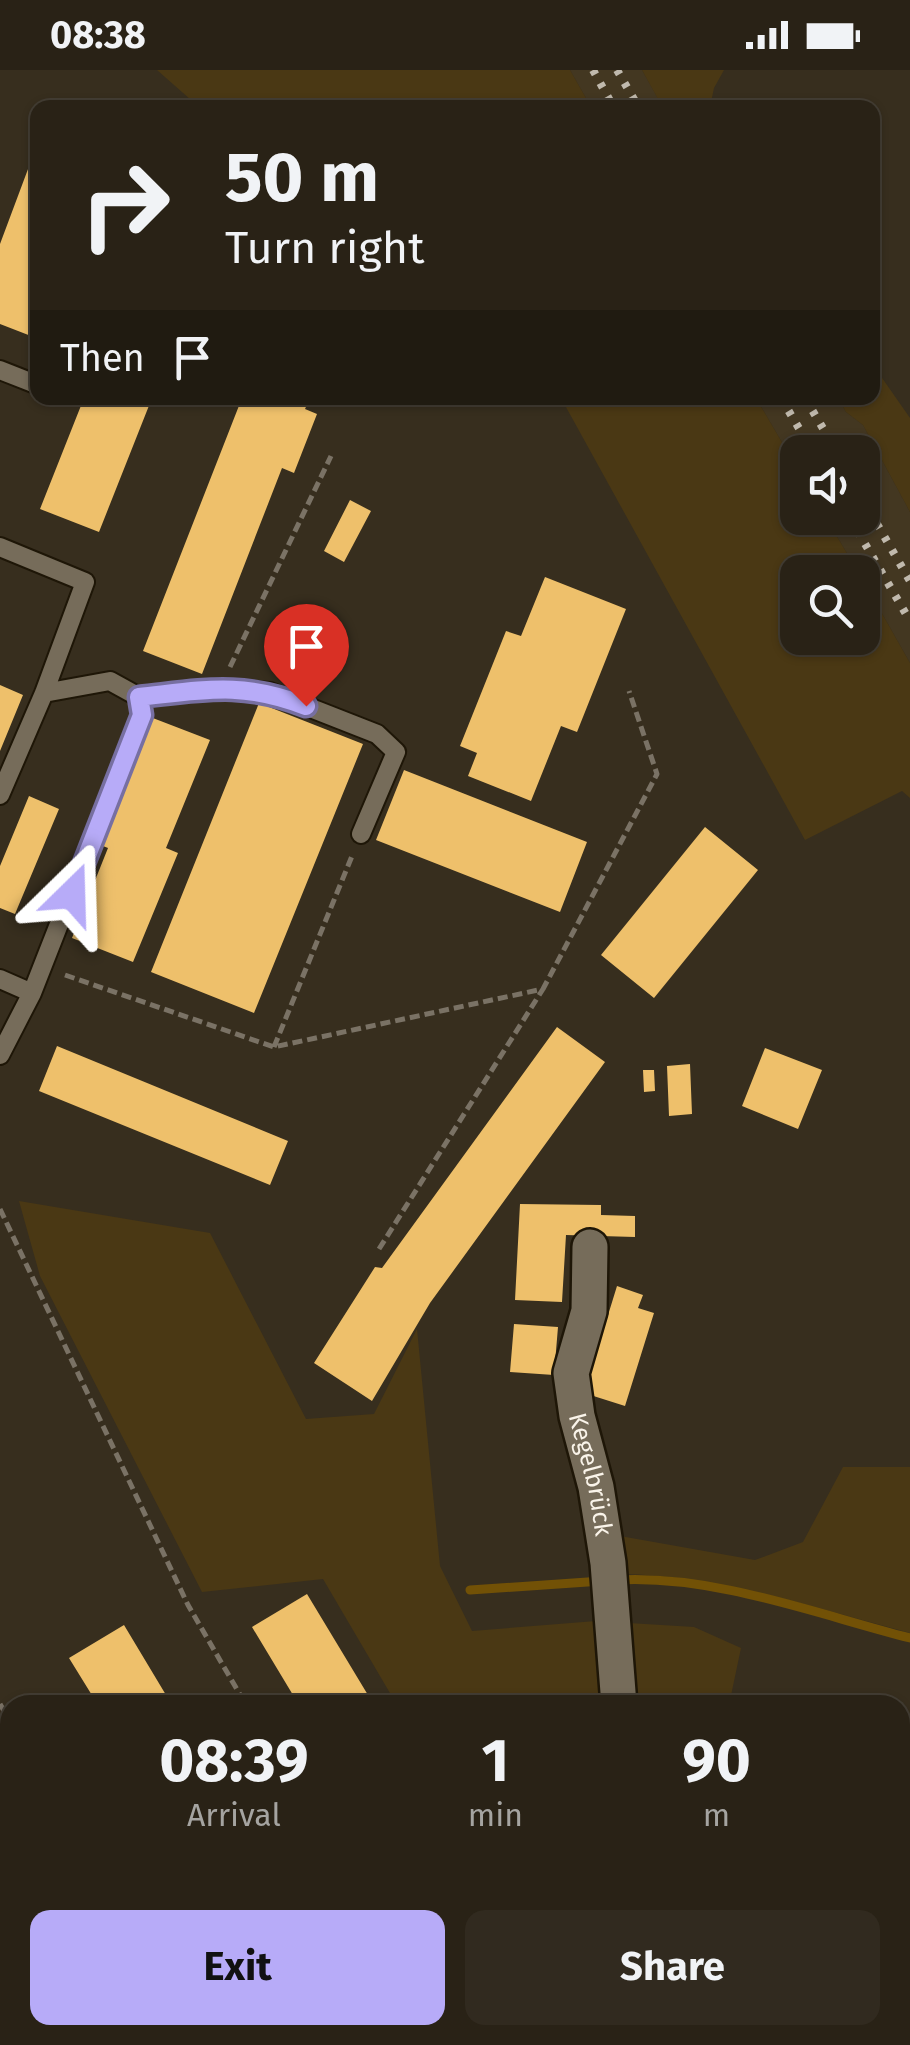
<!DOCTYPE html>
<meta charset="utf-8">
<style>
body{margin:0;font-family:"Fira Sans",sans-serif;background:#312a1f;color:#f1f3f6;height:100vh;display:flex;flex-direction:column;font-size:38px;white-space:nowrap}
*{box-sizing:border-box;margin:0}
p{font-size:32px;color:#a5a4a1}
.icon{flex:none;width:55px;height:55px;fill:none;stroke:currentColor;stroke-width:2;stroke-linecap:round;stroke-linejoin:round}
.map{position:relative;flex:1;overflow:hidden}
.sheet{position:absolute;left:0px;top:1625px;width:910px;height:350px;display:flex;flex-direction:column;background:#292216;border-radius:30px 30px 0 0;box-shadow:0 2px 8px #0004,0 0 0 2px #453f35}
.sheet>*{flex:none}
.top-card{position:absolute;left:30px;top:30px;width:850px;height:305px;border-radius:20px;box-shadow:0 2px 8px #0004,0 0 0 2px #453f35;background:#292216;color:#f1f3f6;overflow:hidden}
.fabs{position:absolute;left:780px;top:365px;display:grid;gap:20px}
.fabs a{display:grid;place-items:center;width:100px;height:100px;border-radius:20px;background:#292216;box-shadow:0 2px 8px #0004,0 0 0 2px #453f35;font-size:50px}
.pin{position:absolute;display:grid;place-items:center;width:85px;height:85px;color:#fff;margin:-102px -42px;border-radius:50% 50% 50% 0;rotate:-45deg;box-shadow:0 0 10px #0007}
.pin .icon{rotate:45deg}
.me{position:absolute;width:110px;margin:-55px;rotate:22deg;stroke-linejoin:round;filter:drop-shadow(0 0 8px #0008)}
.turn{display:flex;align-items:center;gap:35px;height:210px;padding:0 30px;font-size:45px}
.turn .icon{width:130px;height:130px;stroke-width:2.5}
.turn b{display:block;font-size:70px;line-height:85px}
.then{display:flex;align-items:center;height:95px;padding:0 30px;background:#0003;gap:20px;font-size:38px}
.eta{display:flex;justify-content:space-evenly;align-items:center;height:170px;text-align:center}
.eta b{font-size:60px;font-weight:700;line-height:70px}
.action{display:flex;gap:20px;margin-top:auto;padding:20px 30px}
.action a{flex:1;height:115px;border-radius:20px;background:#b7abf8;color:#111;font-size:40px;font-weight:700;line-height:115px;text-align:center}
.action a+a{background:#312a1f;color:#f1f3f6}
.status{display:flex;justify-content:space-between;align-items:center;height:70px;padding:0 50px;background:#292216;direction:ltr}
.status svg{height:28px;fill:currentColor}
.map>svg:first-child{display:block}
.built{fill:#433721}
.green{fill:#4a3814}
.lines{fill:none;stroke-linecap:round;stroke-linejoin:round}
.stream{stroke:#725106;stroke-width:9}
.building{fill:#eec06b}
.service-casing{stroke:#1e1607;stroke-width:22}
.minor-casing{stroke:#1e1607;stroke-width:40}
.path{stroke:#7a7265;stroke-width:5;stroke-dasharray:10 5;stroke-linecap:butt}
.service{stroke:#766c5a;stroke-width:18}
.minor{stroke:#766c5a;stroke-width:35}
.rail{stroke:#c0b9ad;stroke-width:8;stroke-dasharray:5 10;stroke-linecap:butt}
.route-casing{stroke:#776fa1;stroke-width:25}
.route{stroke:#b7abf8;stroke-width:18}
.labels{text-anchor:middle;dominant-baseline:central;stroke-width:10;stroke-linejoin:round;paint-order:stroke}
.street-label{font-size:25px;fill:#faf4ea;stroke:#1a1610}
</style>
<div class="status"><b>08:38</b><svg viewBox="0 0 49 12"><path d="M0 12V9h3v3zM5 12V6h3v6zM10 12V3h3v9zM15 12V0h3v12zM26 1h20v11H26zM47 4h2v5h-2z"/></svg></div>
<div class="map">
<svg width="910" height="1975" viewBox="0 0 910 1975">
<rect width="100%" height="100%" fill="#372e1e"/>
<path class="built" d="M570,0h72l21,37h-72z
M756,328h82l8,14 17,13 47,87v151l-47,-83 -1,-8h-4l-32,-54h36v-66h-64l-1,16z"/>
<path class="green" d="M157,0h413l21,37h-392z
M642,0h82l-10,18 -4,19 -47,1z
M873,295l37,53v94l-47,-87 -17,-13 -8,-14h34z
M561,328h195l41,70 1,50h28l32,54h-60v66h64l1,-58 47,83v135l-8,-7 -97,49z
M19,1131l191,32 96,186 68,-5 43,-85 23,237 32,65 124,-10 98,6 47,21 -12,57h-332l-74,-126 -121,13 -162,-316z
M843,1397h67v166c-95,-25 -192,-58 -290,-59v-38l135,24 48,-18z
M910,1833v142h-165l12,-10h143v-123z
M220,1965h388l2,10h-384z"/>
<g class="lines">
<path class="stream" d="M618,1510c97,-5 198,34 292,58
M470,1520l132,-9
M900,1829l10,-9
M95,1969l3,6
M730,1975l12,-10"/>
</g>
<path class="building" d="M37,75l1,174 -7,17 -31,-12v-80z
M84,328h68l-53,134 -59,-23z
M242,328h68l-5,11 12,5 -23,59 -12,-5 -80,206 -59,-23z
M350,430l21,11 -27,51 -20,-11z
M545,507l81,32 -49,123 -16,-6 -30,75 -63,-25 9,-23 -17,-7 46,-115 15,5z
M0,615l23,10 -23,56z
M259,633l104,41 -109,269 -103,-41z
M145,645l65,25 -44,108 12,5 -45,109 -61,-24 36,-90 -15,-6z
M404,700l183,72 -27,70 -184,-72z
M29,726l30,13 -44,105 -15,-6v-42z
M705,757l53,43 -104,128 -53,-43z
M557,957l48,35 -175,241 -58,98 -58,-38 61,-96 7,1z
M57,976l231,95 -18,44 -231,-94z
M765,978l57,22 -24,59 -56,-23z
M690,994l2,50 -23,2 -2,-50z
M643,1000h11l1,21 -11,1z
M520,1134l81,1v10l34,1v21l-69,-2 -4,67 -47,-2z
M617,1216l26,9 -5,13 16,5 -29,93 -41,-13z
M514,1254l44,3 -4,48 -44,-3z
M307,1524l67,111h-75l-47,-78z
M124,1555l48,80h-74l-29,-47z"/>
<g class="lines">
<defs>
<path id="service" d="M0,300l38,15
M0,477l85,35 -41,111 -44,102
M139,627l81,-9 50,4 107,42 19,18 -35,82
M0,909l32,14 -32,62
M32,923l109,-278 -2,-18 -29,-16 -66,12"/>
<g id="minor">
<path id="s1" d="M590,1177l-1,64 -18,62 6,43 19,71 12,76 11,142"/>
<path d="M0,1696l10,17"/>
<path d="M153,1965l6,10"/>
</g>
</defs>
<use href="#service" class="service-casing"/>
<use href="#minor" class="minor-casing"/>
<path class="path" d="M230,597l101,-211
M65,905l209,72 269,-58 114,-215 -28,-83
M274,977l78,-191
M0,1139l188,396 58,100
M379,1179l164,-260
M0,1634l10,17
M0,1744l10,18
M0,1765l10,19
M0,1947l10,10
M21,1965l16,6 17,-6
M67,1965l6,10
M111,1965l6,10
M620,1965l4,10"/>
<use href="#service" class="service"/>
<use href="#minor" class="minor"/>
<path class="rail" d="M593,0l21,38
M617,0l22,38
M781,328l32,54
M805,328l32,54
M862,428l48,83
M850,448l60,103"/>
</g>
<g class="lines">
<defs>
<path id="route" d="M72,824l70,-179 -3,-18c65,-7 103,-16 167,9"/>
</defs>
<use href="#route" class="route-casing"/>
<use href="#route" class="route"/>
</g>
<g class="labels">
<g class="street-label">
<text stroke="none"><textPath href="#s1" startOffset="232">Kegelbrück</textPath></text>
</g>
</g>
</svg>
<div class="fabs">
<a><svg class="icon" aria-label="sound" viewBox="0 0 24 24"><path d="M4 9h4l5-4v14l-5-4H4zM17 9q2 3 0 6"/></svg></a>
<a><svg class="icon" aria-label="search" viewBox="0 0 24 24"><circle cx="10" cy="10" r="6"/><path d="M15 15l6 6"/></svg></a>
</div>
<div class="pin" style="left:306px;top:636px;background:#d93025"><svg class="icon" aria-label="arrive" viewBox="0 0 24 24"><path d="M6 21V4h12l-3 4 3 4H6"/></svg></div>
<svg class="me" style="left:72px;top:824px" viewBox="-20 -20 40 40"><path d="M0-17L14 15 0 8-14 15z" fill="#b7abf8" stroke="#fff" stroke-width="4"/></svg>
<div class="top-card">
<div class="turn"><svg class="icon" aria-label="right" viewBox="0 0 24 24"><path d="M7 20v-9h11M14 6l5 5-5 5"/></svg><div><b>50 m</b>Turn right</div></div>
<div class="then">Then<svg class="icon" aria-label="arrive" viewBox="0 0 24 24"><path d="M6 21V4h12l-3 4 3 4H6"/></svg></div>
</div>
<section class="sheet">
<div class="eta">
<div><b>08:39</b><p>Arrival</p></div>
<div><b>1</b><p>min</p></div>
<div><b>90</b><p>m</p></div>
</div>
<div class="action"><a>Exit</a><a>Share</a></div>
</section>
</div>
